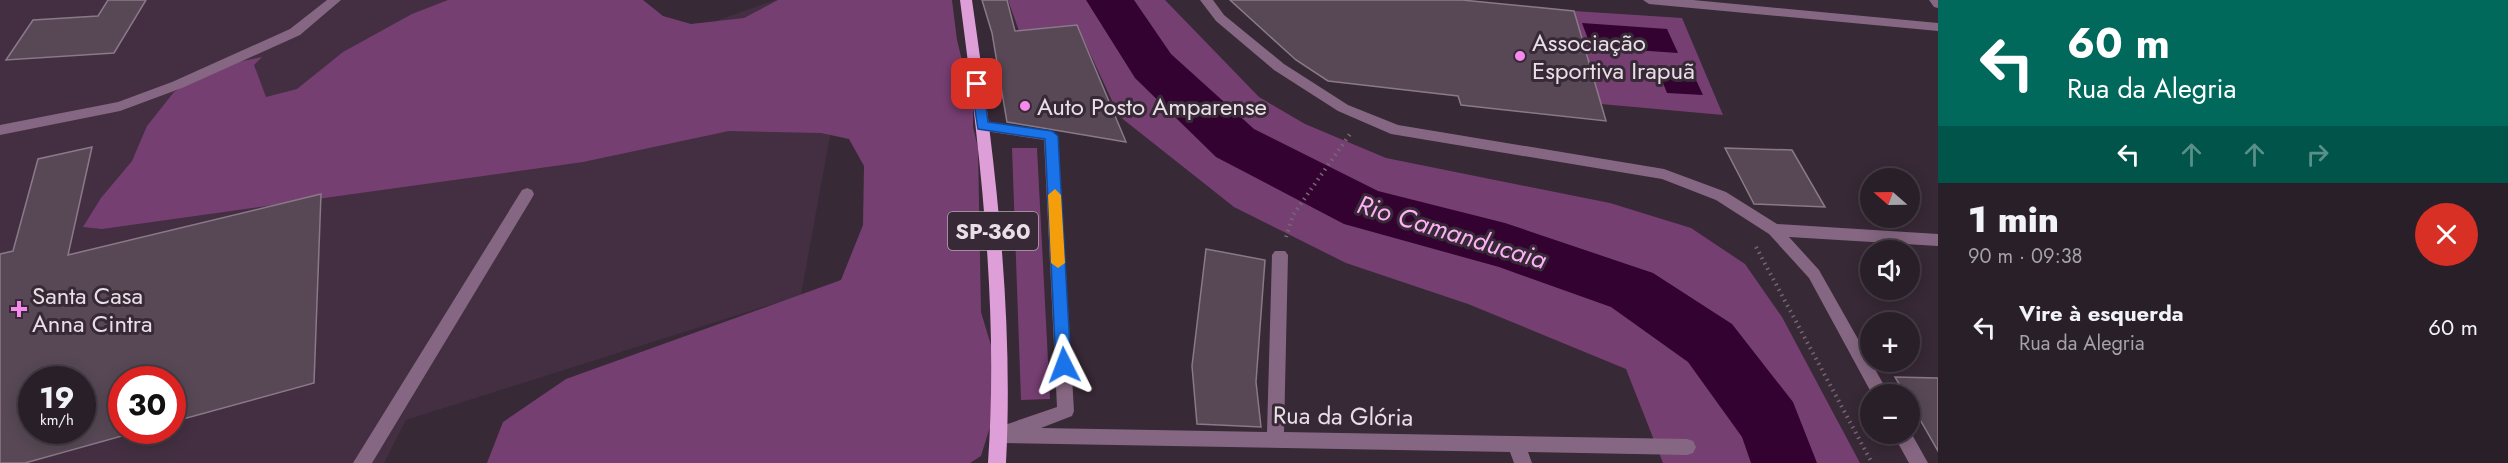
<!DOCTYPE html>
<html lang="pt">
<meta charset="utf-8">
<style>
body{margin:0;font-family:Jost,sans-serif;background:#312730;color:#f1f3f6;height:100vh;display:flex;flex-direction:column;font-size:22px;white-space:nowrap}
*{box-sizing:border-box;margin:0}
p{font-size:20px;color:#a5a2a8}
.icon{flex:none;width:33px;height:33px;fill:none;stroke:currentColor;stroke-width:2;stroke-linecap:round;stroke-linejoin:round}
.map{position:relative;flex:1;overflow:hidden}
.side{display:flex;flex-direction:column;background:#291f28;width:570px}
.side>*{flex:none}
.guide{background:#00695c;color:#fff;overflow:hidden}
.needle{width:39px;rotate:290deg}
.fabs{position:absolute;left:1860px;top:168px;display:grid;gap:12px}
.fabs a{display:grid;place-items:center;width:60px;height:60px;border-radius:50%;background:#291f28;box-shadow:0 3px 15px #0003,0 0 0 2px #453d45;font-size:30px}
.speed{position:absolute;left:18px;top:366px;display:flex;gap:12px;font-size:30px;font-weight:700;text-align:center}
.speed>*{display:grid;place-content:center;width:78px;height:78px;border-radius:50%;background:#291f28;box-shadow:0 3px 15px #0003,0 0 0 2px #453d45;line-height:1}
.speed small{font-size:15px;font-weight:400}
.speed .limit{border:9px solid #d22;background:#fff;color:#111}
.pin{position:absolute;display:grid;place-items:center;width:51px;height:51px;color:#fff;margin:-26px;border-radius:12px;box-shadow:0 3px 9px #0006}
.me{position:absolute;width:66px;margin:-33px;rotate:357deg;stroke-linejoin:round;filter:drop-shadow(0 0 4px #0008)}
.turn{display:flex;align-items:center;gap:21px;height:126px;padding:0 30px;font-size:27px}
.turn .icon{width:78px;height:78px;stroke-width:2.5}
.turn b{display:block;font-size:42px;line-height:51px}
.lanes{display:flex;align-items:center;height:57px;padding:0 30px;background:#0003;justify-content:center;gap:30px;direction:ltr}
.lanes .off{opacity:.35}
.round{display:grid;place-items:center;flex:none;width:63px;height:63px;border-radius:32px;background:#312730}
.headline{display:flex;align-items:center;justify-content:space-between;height:102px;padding:0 30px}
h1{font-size:36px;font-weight:800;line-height:45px}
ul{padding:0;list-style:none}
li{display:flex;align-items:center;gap:18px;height:84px;padding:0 30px}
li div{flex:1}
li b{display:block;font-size:22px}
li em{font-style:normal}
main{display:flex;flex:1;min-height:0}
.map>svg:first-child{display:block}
.built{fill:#432f41;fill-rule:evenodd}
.green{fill:#763f72}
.water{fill:#330231}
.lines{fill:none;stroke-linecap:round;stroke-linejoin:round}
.river{fill:#330231;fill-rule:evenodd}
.building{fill:#584856;stroke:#8a7988;stroke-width:1.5;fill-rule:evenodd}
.path{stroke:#756873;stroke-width:4;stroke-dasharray:1.5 4.5;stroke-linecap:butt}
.minor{fill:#866783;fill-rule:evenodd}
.major{fill:#de9fd8;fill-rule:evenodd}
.route{fill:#1a73e8;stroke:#114b97;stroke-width:1.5}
.slow{fill:#f59e0b}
.poi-dot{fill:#f689ed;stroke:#372936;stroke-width:2}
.labels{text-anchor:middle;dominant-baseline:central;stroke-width:6;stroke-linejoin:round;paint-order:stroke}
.shield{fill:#372936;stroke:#b4a8b2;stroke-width:1.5}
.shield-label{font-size:22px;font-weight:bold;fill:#e9dfe7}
.poi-label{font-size:24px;fill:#e9dfe7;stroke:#372936;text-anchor:start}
.street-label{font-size:24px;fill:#e9dfe7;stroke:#372936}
.water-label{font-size:26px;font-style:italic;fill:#fcb0f5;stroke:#372936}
</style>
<main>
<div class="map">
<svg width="1938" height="463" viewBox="0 0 1938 463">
<rect width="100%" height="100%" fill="#372936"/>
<path class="built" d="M0,0h574l68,47 133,-47h9l54,92 -37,203 -395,125 -22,43h-384zM32,380h50v50h-50zM122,380h50v50h-50z"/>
<path class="green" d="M448,0h195l20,16 28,8 53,-6 34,-18h174l5,40 16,66v21l5,21 3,164 18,60v26l-18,58 -11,7h-483l16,-41 63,-43 275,-99 22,-55 1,-59 -15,-27 -28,-6 -92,-2 -146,31 -481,67 -19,-2 18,-29 31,-37 15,-35 27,-34 44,-26 44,-9 -8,8 12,32 31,-8 46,-37 69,-38z
M1008,0h157l94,97 46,27 81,34 224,45 81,25 54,36 37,53 78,146h-197l-37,-94 -158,-65 -122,-41 -112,-56 -115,-91 -42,-91 -58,6z
M1574,11l108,7 41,97 -122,-11z
M1012,148h25l13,251 -29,1z"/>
<path class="water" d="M1582,23l85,6 11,24 -87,-6z
M1661,78l35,2 7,15 -36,-2z"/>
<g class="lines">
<path class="river" d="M1086,0h48l37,54 83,75 124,62 127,32 148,50 79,51 61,78 24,61h-66l-9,-26 -54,-75 -77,-55 -112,-40 -155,-43 -128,-67 -81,-79z"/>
</g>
<path class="building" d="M108,0h38l-32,53 -108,7 27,-40 65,-4z
M982,0h25l8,31 62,-6 49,117 -119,-20 -15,-89z
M1230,0h232l112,11 32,110 -145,-16 -3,-9 -130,-15 -32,-21z
M92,147l-24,108 253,-61 -7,189 -142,39v-42h-50v56l-97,27h-25v-209l13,-3 25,-92zM32,380h50v50h-50z
M1725,148l67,2 33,57 -71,-3z
M1206,249l59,11 -9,122 5,45 -64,-3 -5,-58z
M1895,377l43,1v73l-28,-49v-8h-5z"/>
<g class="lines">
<path class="path" d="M1286,237l7,-22 57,-81
M1756,247l116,216"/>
<path class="minor" d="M327,0h14l-41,35 -118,53 -62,23 -120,24v-10l118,-23 54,-20 118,-53z
M1200,0h13l11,15 60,49 64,41 50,20 266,44 62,23 51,32 161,10v12l-149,-9 30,33 70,124h-17l-63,-116 -40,-44 -53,-34 -54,-21 -271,-45 -53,-23 -64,-41 -58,-49z
M1643,0h50l245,23v8l-289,-27z
M1929,0h9v8l-4,-1z
M983,121l68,10 7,5 16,275 -2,5 -31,12 226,4 5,-177 3,-4h10l3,4 -4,177 403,7 6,2 3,6 -3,6 -6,2 -159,-3 4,11h-18l-4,-11 -511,-9 -6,-2 -3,-6 3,-6 64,-22 -13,-267 -66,-10 -2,-4 2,-4z
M527,188l5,2 2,4 -2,4 -160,265h-19l169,-273z
M1910,431l18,32h-19l-16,-29h17z"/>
<path class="major" d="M960,0h12c22,154 42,307 34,463h-18c11,-156 -8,-309 -28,-463z"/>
</g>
<path class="route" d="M977,80l6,4 5,38 64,9 6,5 13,229 -7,6 -8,-6 -11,-226 -67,-10 -7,-45z"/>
<path class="slow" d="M1055,189l6,6 4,68 -7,5 -7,-5 -3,-68z"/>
<g class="poi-dot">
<circle cx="1520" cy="56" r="6"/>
<circle cx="1025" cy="106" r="6"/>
<path d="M16 300h6v6h6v6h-6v6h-6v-6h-6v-6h6z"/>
</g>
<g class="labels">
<rect class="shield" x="948" y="212" width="90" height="38" rx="4.5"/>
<g class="shield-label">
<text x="993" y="231">SP-360</text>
</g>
<g class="poi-label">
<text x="1532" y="42">Associação<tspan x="1532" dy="28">Esportiva Irapuã</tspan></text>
<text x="1037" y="106">Auto Posto Amparense</text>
<text x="32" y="295">Santa Casa<tspan x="32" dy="28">Anna Cintra</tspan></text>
</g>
<g class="street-label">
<text transform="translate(1343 416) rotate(1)">Rua da Glória</text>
</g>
<g class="water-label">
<text transform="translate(1452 232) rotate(17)">Rio Camanducaia</text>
</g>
</g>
</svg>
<div class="fabs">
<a><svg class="needle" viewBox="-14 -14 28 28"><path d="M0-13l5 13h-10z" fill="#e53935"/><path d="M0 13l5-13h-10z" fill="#a5a2a8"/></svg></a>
<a><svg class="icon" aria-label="sound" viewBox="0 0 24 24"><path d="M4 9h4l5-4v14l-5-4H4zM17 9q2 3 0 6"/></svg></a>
<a>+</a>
<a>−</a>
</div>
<div class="speed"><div>19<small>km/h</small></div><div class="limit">30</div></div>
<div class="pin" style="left:977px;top:84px;background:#d93025"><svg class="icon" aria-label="arrive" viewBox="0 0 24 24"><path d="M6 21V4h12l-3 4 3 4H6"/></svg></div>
<svg class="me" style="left:1064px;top:365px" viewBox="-20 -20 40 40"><path d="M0-17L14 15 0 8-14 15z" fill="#1a73e8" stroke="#fff" stroke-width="4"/></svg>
</div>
<section class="side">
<div class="guide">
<div class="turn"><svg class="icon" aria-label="left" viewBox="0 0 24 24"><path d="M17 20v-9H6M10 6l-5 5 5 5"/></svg><div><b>60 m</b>Rua da Alegria</div></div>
<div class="lanes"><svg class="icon" aria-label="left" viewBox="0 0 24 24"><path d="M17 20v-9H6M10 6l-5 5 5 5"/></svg><svg class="icon off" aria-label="ahead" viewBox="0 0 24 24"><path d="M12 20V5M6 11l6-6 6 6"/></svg><svg class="icon off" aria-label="ahead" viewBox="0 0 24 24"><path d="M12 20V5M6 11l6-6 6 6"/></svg><svg class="icon off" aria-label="right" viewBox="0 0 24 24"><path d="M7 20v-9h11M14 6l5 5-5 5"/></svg></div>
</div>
<div class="headline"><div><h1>1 min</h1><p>90 m · 09:38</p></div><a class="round" style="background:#d93025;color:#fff"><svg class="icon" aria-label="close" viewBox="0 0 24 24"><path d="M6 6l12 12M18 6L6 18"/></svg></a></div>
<ul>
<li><svg class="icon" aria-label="left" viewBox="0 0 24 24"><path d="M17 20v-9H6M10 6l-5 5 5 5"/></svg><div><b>Vire à esquerda</b><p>Rua da Alegria</p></div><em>60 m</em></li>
</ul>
</section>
</main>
